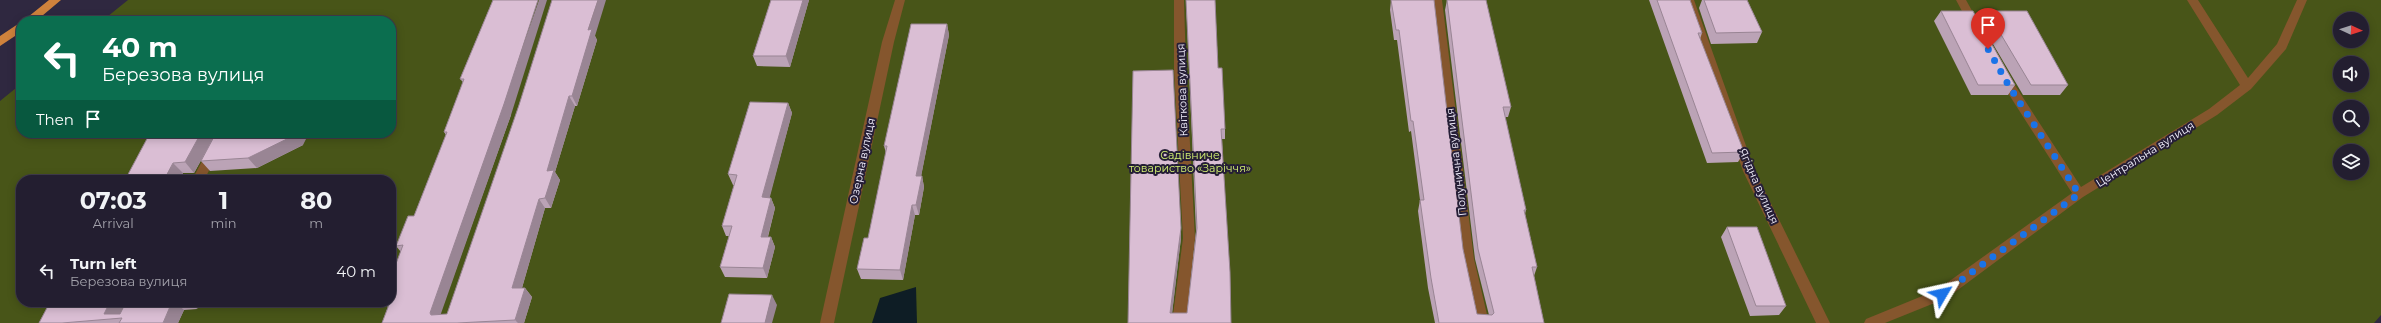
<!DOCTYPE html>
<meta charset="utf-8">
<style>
body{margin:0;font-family:Montserrat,sans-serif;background:#2f2b3c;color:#f1f3f6;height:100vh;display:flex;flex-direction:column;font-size:15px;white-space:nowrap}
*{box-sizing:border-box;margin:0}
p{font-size:13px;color:#a3a2ab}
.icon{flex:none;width:22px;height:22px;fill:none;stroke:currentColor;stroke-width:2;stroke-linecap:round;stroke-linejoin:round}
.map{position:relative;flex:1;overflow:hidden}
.side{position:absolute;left:16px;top:175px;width:380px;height:132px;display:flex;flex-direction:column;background:#231e30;border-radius:16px;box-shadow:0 2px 10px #0003,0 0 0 1px #403c4c}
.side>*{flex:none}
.top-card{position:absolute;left:16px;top:16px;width:380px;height:122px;border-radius:16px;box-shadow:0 2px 10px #0003,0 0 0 1px #403c4c;background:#0b6e4f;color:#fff;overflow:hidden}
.needle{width:26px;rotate:93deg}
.fabs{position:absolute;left:2333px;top:12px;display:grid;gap:8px}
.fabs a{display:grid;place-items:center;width:36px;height:36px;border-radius:50%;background:#231e30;box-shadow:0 2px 10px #0003,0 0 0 1px #403c4c;font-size:20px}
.pin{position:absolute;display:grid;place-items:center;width:34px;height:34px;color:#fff;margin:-41px -17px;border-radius:50% 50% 50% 0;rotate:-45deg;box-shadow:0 0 4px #0007}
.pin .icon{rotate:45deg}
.me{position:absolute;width:44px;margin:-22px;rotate:54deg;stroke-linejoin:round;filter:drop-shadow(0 0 3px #0008)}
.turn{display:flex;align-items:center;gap:14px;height:84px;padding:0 20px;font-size:18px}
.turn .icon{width:52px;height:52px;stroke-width:2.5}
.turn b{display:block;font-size:28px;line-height:34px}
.then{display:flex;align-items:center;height:38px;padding:0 20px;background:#0003;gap:8px;font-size:15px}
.eta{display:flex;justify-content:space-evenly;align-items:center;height:68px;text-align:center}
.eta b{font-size:24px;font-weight:700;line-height:28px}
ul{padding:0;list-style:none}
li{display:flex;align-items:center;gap:12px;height:56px;padding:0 20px}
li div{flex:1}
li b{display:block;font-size:15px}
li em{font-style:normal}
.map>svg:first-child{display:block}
.green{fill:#485518;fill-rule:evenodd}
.water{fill:#0e1d25}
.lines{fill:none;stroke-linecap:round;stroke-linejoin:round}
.minor{fill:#85562d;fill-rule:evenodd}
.major{fill:#cf823c;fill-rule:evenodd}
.wall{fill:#bba3b6}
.shaded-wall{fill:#998594}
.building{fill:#dabed4;stroke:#998594}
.route{stroke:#1a73e8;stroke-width:7;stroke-dasharray:0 12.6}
.labels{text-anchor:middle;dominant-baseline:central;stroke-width:4;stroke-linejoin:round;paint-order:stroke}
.street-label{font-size:11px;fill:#f5f2ff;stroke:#251e36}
.park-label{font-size:11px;fill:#d6f474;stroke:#251e36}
</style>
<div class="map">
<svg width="2381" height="323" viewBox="0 0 2381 323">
<rect width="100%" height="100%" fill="#2f2840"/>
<path class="green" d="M128,0h2253v315l-7,8h-2374v-222l21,-17v49h370v-112h-289zM2340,19h22v22h-22zM2340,63h22v22h-22zM2340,107h22v22h-22zM2340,151h22v22h-22zM21,180h370v122h-370z"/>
<path class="water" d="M916,287l1,36h-45l8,-25z"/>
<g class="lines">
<path class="minor" d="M895,0h10l-11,42 -60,281h-14l62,-281z
M1174,0h10l2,69 9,169 -9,85h-14l11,-85 -9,-169z
M1432,0h10l32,259 15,64h-14l-13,-64z
M1684,0h10l61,171 75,152h-14l-73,-152z
M1956,0h10l14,25 -1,3h-8z
M2187,0h11l50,78 29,-34 20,-44h10l-21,49 -35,40 -34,26 -134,82 -136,101 -62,25h-21l2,-4 71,-29 135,-97 -73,-114 -2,-3 2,-3h8l74,114 128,-78 31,-24z
M217,133h12l-25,47h-12z"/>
<path class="major" d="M49,0h12l-25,21h-13z
M21,22v10l-21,14v-10z"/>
</g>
<path class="wall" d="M493,0l18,115 -71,199h7l148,-278 2,4 -20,66h-2l-20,66 5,8 -9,28h-6l-23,80h3l7,9 -8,26h-142l6,-16 -4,-5h7l10,-50 -5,-6 18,-30 32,-81 -2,-3 19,-50 -3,-3z
M771,0h38l-19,67 -33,-1 -4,-10z
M1186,0h29l3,68 7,61v10h-3l9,184h-103l53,-95v10l-9,75h15l9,-82z
M1391,0l72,249 14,65 12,1 -14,-56 -30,-249 2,-10 64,107 -3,10h-3l21,93 -1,4 12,53 -3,9 10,47h-109l-7,-35 -10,-77 2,-11 -9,-69 -2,1 -12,-92h-3l-4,-30z
M1649,0h41l12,33 -2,6 44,113 -6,10 -31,1z
M1702,0h45l15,32 -5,11 -46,1 -12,-36z
M1941,11l74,74 -7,10h-37l-37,-74z
M1987,11l81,74 -8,10h-37l-43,-73z
M947,24l2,11 -28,141h1l2,11 -5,28h-4l-12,65 -42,-1 -4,-10 11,-31 18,-85 -2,-7z
M788,103l4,10 -23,85h2l4,10 -7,29h3l4,10 -8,31 -42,-1 -5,-10 9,-31h-3l-4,-10 12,-41h-1l-5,-11z
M150,133l153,12 -46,23 -47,3 -9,-10 3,-6 -10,18h-11l-4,7z
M1727,227l59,79 -7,9 -29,1 -29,-79z
M50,302h75l-5,12 6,-12h74l-3,7 -13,1 -6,13h-139z"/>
<path class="shaded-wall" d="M539,0h8l-36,115 -73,207 -8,-9z
M598,0h8l-11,36 2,4 -20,66 -5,-10 16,-66z
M803,0h6l-19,67 -4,-11z
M947,24l2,11 -30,152 -3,-11z
M569,96l6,10 -20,66 5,8 -9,28 -6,-10 2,-27z
M788,103l4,10 -25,95 -5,-11z
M201,133h15l-22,40 -9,-11z
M296,133h13l-6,12 -46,23 -9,-10z
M173,163l10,10 -4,7h-15z
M922,176l2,11 -5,28 -3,-10z
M771,198l4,10 -10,39 -4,-10z
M539,199l6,9 -26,90 -7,-10z
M912,205l3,10 -12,65 -3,-10z
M1181,228v10l-10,85 -1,-10z
M771,237l4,10 -8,31 -4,-10z
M525,288l7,9 -8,26h-6l-3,-3z
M772,295l5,10 -5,18h-7z
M110,302h15l-7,17 -14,-5z
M172,302h3l9,8 -6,13h-15z
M190,302h10l-3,7z"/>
<path class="building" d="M493,0h45l-34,104 -74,209 1,2 16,-1 72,-209 33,-105h46l-10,30 4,-1 -20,67h-3l-22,75 7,-1 -9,28 -6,1 -27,89h13l-10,32 -58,3h-75l8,-21h1v-25l12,-32 -7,1 12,-30h6l33,-84h-3l20,-53h-4z
M771,0h32l-17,56h-33z
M1186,0h29l3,68h4l3,61h-4l9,143 1,51h-103l5,-252 40,-1 8,158 -11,85h17l10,-85z
M1391,0h43l29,249 14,65 15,1 2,-2 -16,-64 -31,-249h39l25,107h-8l23,103h-2l13,57h-5l12,56h-105l-8,-45 -11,-78h4l-11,-79h-2l-12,-91h-3z
M1657,0h33l12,33h-4l46,119 -32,1z
M1704,0h43l15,32 -46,1z
M1941,11h32l42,74h-37z
M1987,11h40l41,74h-37z
M911,24h36l-31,152h6l-6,29h-4l-12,65 -43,-1 7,-31h4l19,-92h-3z
M750,102l38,1 -26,94 9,1 -10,39h10l-8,31 -43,-1 12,-41h-10l15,-51 -9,-1z
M150,133h51l-16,29 -12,1 -9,17h-39z
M216,133h80l-1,2 -47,23 -47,3z
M1727,227h30l29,79h-30z
M729,294l43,1 -7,28h-44z
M50,302h60l-6,12h16l6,-12h46l-9,21h-44l3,-5 -60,5h-23z"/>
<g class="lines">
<path class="route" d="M1942,294l137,-100 -70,-108 -21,-37"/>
</g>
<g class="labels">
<g class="street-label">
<text transform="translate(1182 90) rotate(-92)">Квіткова вулиця</text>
<text transform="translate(2145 154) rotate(-32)">Центральна вулиця</text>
<text transform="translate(862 161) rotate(-78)">Озерна вулиця</text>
<text transform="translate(1456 162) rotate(-97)">Полунична вулиця</text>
<text transform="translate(1759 186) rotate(66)">Ягідна вулиця</text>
</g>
<g class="park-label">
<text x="1190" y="155">Садівниче<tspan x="1190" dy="13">товариство «Заріччя»</tspan></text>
</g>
</g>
</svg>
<div class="fabs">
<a><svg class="needle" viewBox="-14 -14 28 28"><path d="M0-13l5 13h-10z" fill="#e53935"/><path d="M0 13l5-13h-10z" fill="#a3a2ab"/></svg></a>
<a><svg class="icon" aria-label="sound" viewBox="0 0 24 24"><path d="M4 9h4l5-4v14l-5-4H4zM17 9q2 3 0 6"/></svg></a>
<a><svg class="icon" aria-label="search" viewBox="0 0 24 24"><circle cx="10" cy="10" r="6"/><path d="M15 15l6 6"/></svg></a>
<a><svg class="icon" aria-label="layers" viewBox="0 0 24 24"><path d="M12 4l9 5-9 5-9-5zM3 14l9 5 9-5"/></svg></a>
</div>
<div class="pin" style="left:1988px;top:49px;background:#d93025"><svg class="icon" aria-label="arrive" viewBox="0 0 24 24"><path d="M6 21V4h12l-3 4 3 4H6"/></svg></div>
<svg class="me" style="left:1942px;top:294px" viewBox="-20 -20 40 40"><path d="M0-17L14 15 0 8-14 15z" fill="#1a73e8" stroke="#fff" stroke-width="4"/></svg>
<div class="top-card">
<div class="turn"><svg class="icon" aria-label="left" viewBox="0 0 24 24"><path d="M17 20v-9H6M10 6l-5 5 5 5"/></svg><div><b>40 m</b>Березова вулиця</div></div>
<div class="then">Then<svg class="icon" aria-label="arrive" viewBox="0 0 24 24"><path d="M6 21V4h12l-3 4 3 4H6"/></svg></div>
</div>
<section class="side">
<div class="eta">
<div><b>07:03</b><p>Arrival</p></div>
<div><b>1</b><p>min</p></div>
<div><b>80</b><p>m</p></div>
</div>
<ul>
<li><svg class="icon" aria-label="left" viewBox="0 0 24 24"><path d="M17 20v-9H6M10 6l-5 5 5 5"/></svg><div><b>Turn left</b><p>Березова вулиця</p></div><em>40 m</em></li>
</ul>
</section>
</div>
